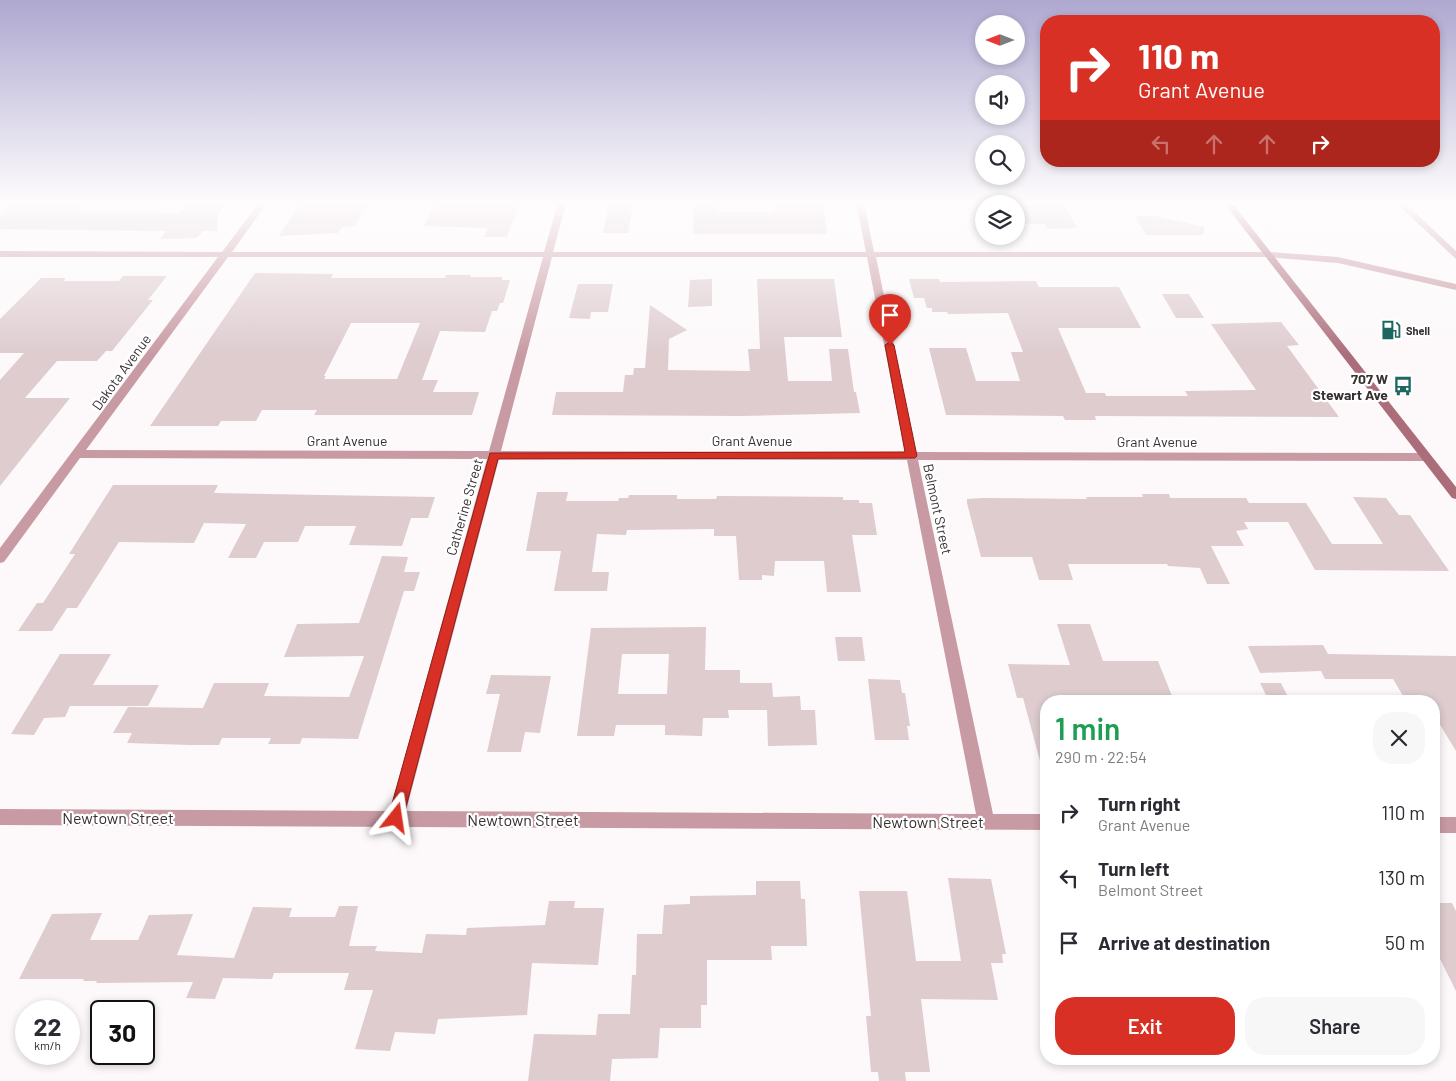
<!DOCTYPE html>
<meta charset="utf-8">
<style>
body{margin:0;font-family:Barlow,sans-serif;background:#f7f7f7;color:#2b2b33;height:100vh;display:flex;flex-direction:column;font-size:19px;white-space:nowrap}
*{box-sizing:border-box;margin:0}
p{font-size:16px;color:#7c7c81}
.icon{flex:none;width:28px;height:28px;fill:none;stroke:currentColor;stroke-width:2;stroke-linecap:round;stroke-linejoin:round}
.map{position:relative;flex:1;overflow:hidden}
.sheet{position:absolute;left:1040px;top:695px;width:400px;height:370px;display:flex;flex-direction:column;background:#fff;border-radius:20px;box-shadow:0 2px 8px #0003}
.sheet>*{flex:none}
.top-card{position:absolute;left:1040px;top:15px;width:400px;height:152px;border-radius:20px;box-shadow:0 2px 8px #0003;background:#d93025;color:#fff;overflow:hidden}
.needle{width:32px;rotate:270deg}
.buttons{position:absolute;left:975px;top:15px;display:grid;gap:10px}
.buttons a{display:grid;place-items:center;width:50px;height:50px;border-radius:50%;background:#fff;box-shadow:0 2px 8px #0003;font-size:25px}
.speed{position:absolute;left:15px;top:1000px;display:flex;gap:10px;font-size:25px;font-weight:700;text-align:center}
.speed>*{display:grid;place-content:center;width:65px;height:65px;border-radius:50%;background:#fff;box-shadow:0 2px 8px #0003;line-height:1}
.speed small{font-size:12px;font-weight:400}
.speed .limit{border:2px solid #111;border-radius:8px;background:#fff;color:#111}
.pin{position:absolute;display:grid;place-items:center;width:42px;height:42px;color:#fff;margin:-51px -21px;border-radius:50% 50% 50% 0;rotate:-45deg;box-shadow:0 0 5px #0007}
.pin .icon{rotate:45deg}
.me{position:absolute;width:55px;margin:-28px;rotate:15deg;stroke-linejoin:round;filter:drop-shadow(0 0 4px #0008)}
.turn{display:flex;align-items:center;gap:18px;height:105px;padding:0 15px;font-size:22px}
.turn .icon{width:65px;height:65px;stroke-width:2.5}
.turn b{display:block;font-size:35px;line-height:42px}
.lanes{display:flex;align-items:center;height:48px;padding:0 15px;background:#0003;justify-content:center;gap:25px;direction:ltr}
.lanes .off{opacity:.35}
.round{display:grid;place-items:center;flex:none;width:52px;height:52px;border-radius:20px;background:#f7f7f7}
.headline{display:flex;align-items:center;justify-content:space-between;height:85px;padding:0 15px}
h1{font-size:30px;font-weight:600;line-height:38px;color:#1e9e55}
.action{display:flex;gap:10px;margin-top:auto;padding:10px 15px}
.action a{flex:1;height:58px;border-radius:20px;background:#d93025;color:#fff;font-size:20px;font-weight:600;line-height:58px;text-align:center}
.action a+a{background:#f7f7f7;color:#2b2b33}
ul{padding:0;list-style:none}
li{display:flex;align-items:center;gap:15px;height:65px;padding:0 15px}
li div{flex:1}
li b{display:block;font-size:19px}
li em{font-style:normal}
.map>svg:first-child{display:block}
.building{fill:#decccf;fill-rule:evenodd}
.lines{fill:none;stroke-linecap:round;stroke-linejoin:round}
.minor{fill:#c89ba4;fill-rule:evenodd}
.tertiary{fill:#c89ba4;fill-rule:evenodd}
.secondary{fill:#ac6d7b;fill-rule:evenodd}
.route{fill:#d93025;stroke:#8d1f18}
.labels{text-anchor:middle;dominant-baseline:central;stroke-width:4.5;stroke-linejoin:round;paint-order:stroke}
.far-poi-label{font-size:11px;font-weight:bold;fill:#373031;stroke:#fff;text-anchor:start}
.street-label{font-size:14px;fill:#373031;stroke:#fff}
.poi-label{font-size:14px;font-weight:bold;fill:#373031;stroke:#fff;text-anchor:end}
.near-street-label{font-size:16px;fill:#373031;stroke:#fff}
</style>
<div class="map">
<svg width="1456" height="1081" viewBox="0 0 1456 1081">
<rect width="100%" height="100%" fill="#fdf9fa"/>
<path class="building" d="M11,203h75l-7,8 100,2 9,-10 38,1 -8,10 -1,17h-14l-6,7 -37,1 6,-8 -166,-2v-16z
M300,203h69l-15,23 -12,1 -4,6 -59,3z
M520,203l-13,34h-23l4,-9 -64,-2 11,-22z
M694,203h24v9h56l-1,-9h50l4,31h-134z
M1015,203l49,2 13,23 -30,1 -2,-5h-21z
M609,204h24l-5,29h-25z
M1135,216h20l49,11 -1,8h-57z
M255,273l78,1 -2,4h114l1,-3h25l-1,2h32v3h8l-7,23h-3l-3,8h-5l-7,21 -45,-1 -18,49h16l-5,12h46l-7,23h-158l3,-5h-55l-6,11h-35l-3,5h-68zM351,323h69l-23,56h-73l2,-3h-2z
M123,276h44l-19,24h5l-41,51h-6l-9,10h-40l-32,37h45l-70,88v-106l24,-27h-24v-34l41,-41h25l-3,3h56z
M712,279v27l-24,1 2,-27z
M757,279h77l8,58h-58l4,44h44l-3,-32h19l6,43h2l4,21 -118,3 -190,-1 4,-23h67l2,-17h8l1,-7h11l5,-63 37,25 -18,9 -1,31 82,1 -2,-22h12z
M909,279h30l1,3 96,-1 3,6h80l22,41h-83l28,65h19l1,3h82l-3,-5 71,-1 -45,-66 70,-2 18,23 -12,1 52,71 -244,-1 1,4h-31l-2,-4 -117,-1 -17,-67h37l10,33h44l-9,-29h12l-15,-39 -60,1 -1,-2h-15v-4h-5l-3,-10h-10z
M578,284h35l-5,28h-17l-1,7 -21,-1z
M1162,294h27l15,24h-28z
M113,485h105l-4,8 221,4 -7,21h-17l-9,28 -53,-1 7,-19h-51l-7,16h-34l-8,16h-28l18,-34 -42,-1 -10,20 -75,-1 -42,66h-10l-15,23h-34l19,-28h6l32,-49h-6z
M537,492h31l-2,9h52l1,-3h9l1,-3h48v4h39l1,-3 126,1v3h16v3h13l5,32h-25l9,57h-34l-3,-31h-49l-1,15 -12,-1v5h-23l-3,-44h-22v-7l-87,1 -1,5 -29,-1 -5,38h17l-2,19h-53l7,-40h-35z
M1142,494h27l1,4h76l3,5h57l26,41h51l-30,-47 33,1 13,17h11l39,56 -134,-1 -27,-48h-44l4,7 -12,2 8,15h-33l19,38h-23l-7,-16 -32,-2 -1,-2h-99l5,16h-34l-7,-23h-51l-14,-54v-4l16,-1 104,1 -1,-2h57z
M382,556l26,1 -4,15h16l-6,19h-10l-46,148 -56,-1 -2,6h-32l3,-6h-49l-3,7h-29l-63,-2 5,-10h-19l15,-26 75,1 11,-25h55l-5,13 85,1 15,-41 -80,1 13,-33 62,-1z
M1057,624h33l13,37h55l16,40h-128v59l-6,1 -17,-63h-6l-9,-34 62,1z
M706,627l-1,43h35v13h32l1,14 27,-1 1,14h14l2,35 -49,1 -1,-36h-39l1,8h-26l-1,18 -37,-1v-10h-49l-2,11h-37l14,-108zM622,654h47l-2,40h-49z
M835,637h27l3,24h-27z
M1323,645l5,9 128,2v95l-22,-36v-14h-28l-13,-22h-68l-4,-8 -61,2 -12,-27z
M60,654h51l-18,31h66l-11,21h-78l-5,11 -21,1 -10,17 -23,-1z
M491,675l60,1 -11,57 -15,-1 -4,20h-34l13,-58h-14z
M868,679l32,1 2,13h3l5,33h-3l2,14h-34z
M1260,683h21l9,18h-21z
M948,878l43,1 15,75h-4l1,9h-12l7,37 -77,-1 9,73h-25l1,9h-27l-1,-9h-7l-5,-56h5l-12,-125h48l9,70h45z
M756,881h44l1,18h4l2,47h-36l1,14h-65v45h-6v23h-41l-2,30 -46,1 -2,22h-82l6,-47 62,1 2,-21h32l2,-39h4l1,-41h25l2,-29 26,-1v-8l66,-1z
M549,901h26l-1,7h30l-6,57 -66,-2 -5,52 -89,4 -3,15 -40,-2 -5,19 -35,-2 18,-59h-29l5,-17h-75l-2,6 -49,-1 -8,21 -29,-1 7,-16 -97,1 1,-2h-14l1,-2h-65l33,-65 50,-1 -12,27h48l11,-25 44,-1 -16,41 57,3 19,-51 39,1 -3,9h46l4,-11h19l-9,40h28l-2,5 47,2 4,-19 40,1 1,-7 78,-3z
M1434,903h18l4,8v80l-22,-44z"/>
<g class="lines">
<path class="minor" d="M259,203h8l-35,49h312l14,-49h8l-13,49h313l-10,-49h8l10,49h396l4,3 -1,2h-397l40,195 510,1 6,4 -6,4 -508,-1 75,354h53v16l-1046,-5v-16l390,2 97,-352 -407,-1 -76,104 -4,1v-15l218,-291h-218v-6l222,1zM228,257h315l-54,194 -403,-1zM552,257h315l38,195 -404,-1zM499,459l408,1 69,354 -570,-3z
M1396,203h9l51,48v8z
M1434,817h22v16h-22z"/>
<path class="tertiary" d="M1270,252l68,5 118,27v6l-118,-27 -71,-6 -1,-2z"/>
<path class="secondary" d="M1224,203h8l224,284v12l-4,-1z"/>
</g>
<linearGradient id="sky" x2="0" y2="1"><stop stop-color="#aea8d0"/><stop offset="0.57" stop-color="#fefcfd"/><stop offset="1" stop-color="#fefcfd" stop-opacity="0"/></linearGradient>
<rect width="1456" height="355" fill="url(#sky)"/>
<path class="route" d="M890,342l4,3 23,111 -2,2 -417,1 -95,359 -2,6 -5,2 -6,-2 -2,-6 102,-365 415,-1 -20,-107z"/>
<defs>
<symbol id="fuel-bare" viewBox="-9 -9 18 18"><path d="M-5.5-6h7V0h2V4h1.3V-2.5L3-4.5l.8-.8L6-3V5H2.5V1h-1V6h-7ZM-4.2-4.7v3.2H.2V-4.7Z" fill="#1c6760" stroke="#fff" stroke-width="2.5" paint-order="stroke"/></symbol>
<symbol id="bus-bare" viewBox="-9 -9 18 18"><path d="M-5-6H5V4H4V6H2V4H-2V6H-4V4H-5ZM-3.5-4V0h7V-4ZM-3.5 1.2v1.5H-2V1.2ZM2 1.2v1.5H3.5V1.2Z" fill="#1c6760" stroke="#fff" stroke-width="2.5" paint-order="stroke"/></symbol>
</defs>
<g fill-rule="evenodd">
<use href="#fuel-bare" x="1377" y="316" width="28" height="28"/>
<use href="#bus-bare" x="1389" y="372" width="28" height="28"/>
</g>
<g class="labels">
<g class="far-poi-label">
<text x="1406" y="330">Shell</text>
</g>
<g class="street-label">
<text transform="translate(121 372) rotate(-54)">Dakota Avenue</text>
<text x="347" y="440">Grant Avenue</text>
<text x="752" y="440">Grant Avenue</text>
<text x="1157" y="441">Grant Avenue</text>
<text transform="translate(464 507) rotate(-74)">Catherine Street</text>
<text transform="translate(938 509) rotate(78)">Belmont Street</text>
</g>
<g class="poi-label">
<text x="1388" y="378">707 W<tspan x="1388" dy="16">Stewart Ave</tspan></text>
</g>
<g class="near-street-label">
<text x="118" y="817">Newtown Street</text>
<text x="523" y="819">Newtown Street</text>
<text x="928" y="821">Newtown Street</text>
</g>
</g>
</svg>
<div class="buttons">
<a><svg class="needle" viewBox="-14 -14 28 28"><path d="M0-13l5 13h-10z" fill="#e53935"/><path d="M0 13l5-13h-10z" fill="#7c7c81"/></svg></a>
<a><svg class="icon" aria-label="sound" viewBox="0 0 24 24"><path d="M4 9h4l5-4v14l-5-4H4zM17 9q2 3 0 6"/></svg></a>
<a><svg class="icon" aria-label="search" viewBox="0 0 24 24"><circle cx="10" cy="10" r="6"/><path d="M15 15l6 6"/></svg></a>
<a><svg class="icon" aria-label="layers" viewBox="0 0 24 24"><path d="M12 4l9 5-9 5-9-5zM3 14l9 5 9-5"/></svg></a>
</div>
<div class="speed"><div>22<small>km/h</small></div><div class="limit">30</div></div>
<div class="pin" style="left:890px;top:345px;background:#d93025"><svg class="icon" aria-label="arrive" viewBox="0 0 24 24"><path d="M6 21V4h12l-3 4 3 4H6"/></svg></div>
<svg class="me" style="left:396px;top:818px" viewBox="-20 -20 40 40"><path d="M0-17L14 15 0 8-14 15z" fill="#d93025" stroke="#fff" stroke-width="4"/></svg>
<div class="top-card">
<div class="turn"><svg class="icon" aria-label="right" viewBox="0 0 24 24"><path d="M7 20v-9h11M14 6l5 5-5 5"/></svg><div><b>110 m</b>Grant Avenue</div></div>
<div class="lanes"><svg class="icon off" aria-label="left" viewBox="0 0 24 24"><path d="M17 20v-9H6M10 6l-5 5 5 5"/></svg><svg class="icon off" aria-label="ahead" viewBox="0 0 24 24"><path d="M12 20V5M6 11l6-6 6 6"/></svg><svg class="icon off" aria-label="ahead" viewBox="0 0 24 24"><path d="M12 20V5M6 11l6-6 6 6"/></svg><svg class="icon" aria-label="right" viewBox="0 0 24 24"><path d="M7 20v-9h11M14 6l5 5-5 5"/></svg></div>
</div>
<section class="sheet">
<div class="headline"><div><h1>1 min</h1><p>290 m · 22:54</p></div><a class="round"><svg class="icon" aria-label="close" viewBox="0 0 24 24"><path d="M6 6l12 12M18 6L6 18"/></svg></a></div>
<ul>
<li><svg class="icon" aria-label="right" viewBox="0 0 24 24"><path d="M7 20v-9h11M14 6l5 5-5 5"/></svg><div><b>Turn right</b><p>Grant Avenue</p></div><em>110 m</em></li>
<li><svg class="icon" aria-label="left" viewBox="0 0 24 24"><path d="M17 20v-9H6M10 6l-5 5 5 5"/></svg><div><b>Turn left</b><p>Belmont Street</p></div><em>130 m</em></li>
<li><svg class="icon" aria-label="arrive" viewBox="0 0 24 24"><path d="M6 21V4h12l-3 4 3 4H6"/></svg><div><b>Arrive at destination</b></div><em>50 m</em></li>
</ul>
<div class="action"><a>Exit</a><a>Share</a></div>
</section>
</div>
